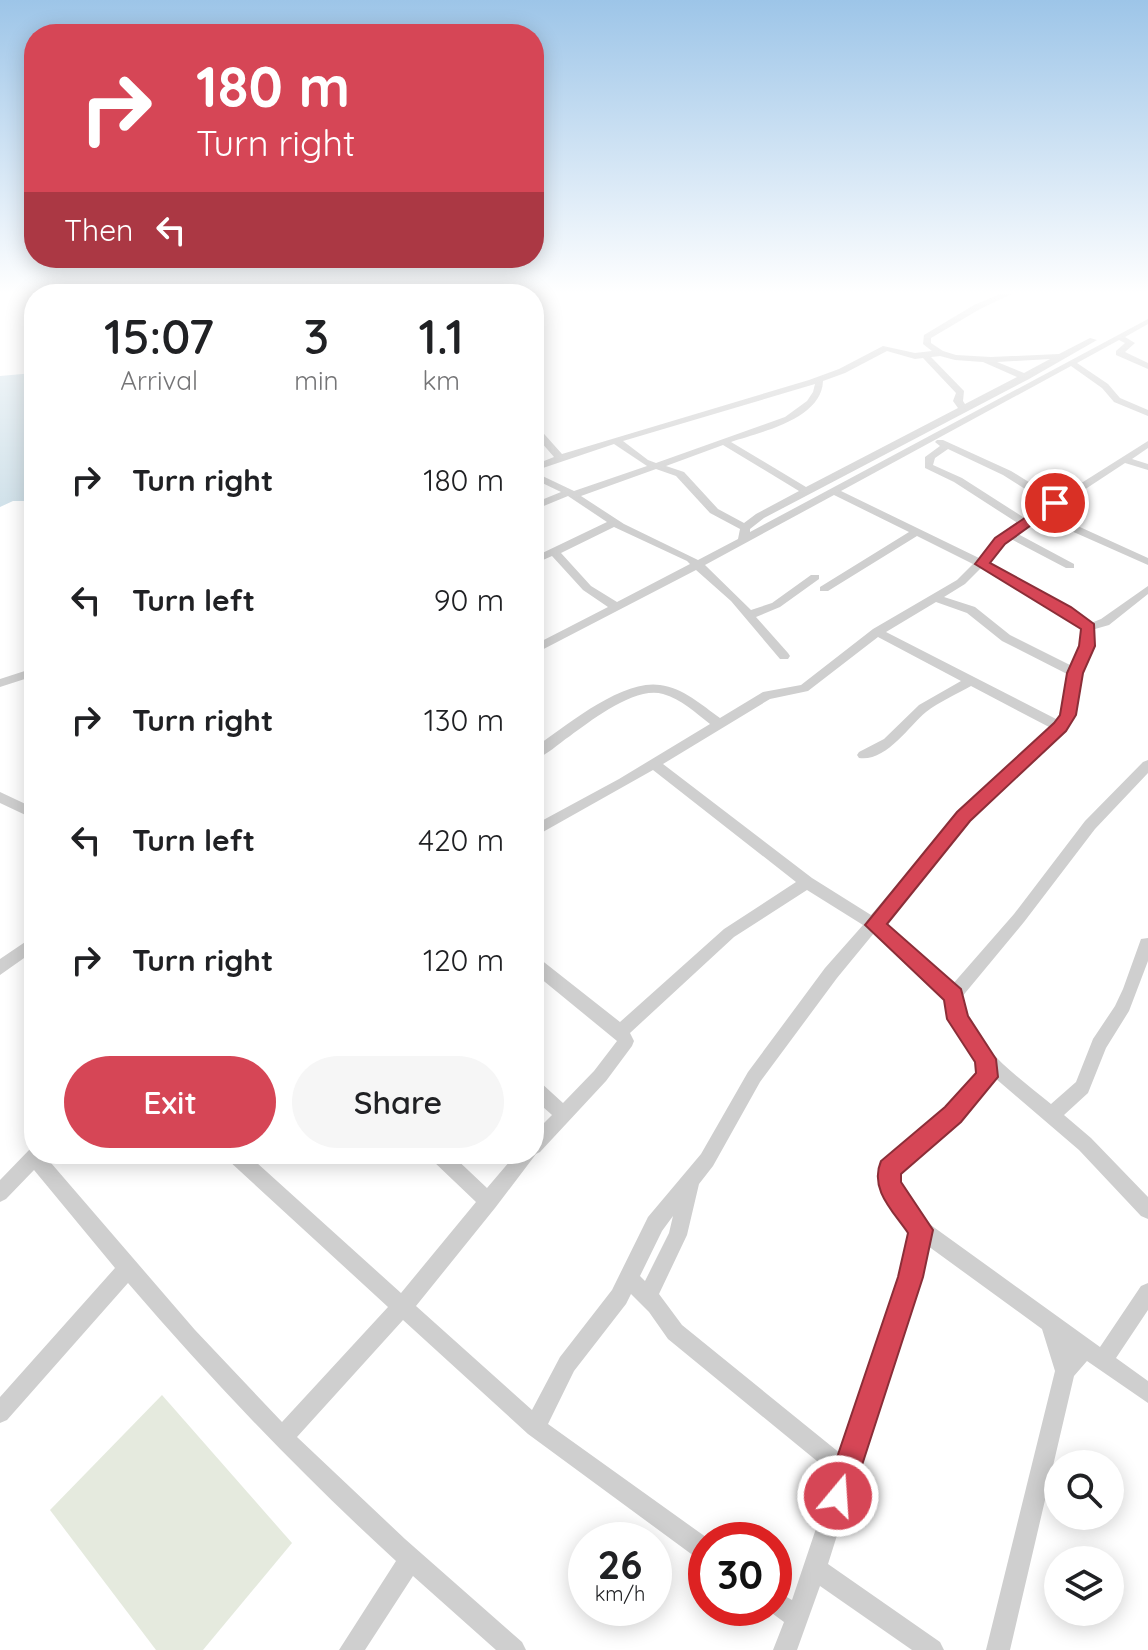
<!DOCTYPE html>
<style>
body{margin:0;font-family:Quicksand,sans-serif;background:#f6f6f6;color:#202124;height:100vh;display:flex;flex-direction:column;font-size:30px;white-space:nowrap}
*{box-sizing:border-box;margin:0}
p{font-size:26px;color:#757577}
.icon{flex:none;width:44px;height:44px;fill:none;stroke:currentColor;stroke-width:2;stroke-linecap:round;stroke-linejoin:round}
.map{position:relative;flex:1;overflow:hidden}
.panel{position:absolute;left:24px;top:284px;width:520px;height:880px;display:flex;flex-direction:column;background:#fff;border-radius:32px;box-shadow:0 4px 20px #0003}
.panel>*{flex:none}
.guide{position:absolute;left:24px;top:24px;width:520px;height:244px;border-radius:32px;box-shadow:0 4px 20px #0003;background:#d64656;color:#fff;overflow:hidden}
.buttons{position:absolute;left:1044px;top:1450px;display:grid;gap:16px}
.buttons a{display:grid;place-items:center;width:80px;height:80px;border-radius:50%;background:#fff;box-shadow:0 4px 20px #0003;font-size:40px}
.speed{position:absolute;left:568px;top:1522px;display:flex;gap:16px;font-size:40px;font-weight:700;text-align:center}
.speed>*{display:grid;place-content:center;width:104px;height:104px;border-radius:50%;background:#fff;box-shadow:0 4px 20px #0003;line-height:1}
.speed small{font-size:20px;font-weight:400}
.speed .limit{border:12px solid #d22;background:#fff;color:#111}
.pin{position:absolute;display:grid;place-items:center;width:68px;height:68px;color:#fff;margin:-34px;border:4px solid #fff;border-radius:50%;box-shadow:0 2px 8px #0007}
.me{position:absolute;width:88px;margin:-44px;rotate:18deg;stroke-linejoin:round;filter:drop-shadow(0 0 6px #0008)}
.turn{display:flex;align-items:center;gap:28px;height:168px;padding:0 40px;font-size:36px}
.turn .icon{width:104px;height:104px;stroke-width:2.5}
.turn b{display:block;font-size:56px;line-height:68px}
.then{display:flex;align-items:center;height:76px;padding:0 40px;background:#0003;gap:16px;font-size:30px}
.eta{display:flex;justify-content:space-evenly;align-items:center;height:136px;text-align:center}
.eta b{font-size:48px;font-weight:600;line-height:56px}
.cta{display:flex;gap:16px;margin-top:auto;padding:16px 40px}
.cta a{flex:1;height:92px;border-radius:48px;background:#d64656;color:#fff;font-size:32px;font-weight:600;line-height:92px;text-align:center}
.cta a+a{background:#f6f6f6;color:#202124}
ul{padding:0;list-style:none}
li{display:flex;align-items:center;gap:24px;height:120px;padding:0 40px}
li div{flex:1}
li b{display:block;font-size:30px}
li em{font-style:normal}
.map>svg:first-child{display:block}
.green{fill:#e5eade}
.water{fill:#cddfe8}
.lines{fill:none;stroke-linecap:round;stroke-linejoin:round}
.minor{fill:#cfcfcf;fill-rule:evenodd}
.route{fill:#d64656;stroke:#8b2e38;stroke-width:2}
</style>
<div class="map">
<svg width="1148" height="1650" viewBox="0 0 1148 1650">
<rect width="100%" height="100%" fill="#fff"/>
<path class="green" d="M162,1395l130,148 -89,107h-47l-106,-140z"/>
<path class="water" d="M34,373v128h-21l-13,6v-131z"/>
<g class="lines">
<path class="minor" d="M67,292h16l2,2z
M229,292h8l2,2h-8z
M1005,292h11l-36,17 -49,29v5l12,8 13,4 35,2 68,-3 31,-16 7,2 -68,39 -265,139 -14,11v3l398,-213v5l-23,13 10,6 -10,9 23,11v6l-32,-14v-4l9,-8 -6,-3 -42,23 31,21 12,14 28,12v6l-34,-14 -12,-14 -31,-22 -230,125 138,67 27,-26 13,-8 -65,-42 -29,-14v-11l15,-11 -5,-4 2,-2h6l68,31 45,28 92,-58v7l-16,11 16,5v6l-23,-7 -76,50 99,45v7l-106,-47 -24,16 56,30v4h-8l-55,-29 -24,23 83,45 21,16 10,-4 47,-33v8l-39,31 -14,4c-2,16 -9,29 -14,44 -6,20 -6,39 -16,57l-97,91 -85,102 69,62 62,-71 71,-93 58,-59 5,-2v13l-53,56 -71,93 -63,76c11,48 54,76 90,106l25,-22 17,-43 22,-33 8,-17 18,-50 7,-1v23l-19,50 -23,37 -18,45 -24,22 27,23 57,59v22l-7,-3 -62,-66 -84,-72 -36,43 -61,52v10l30,40 172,124 41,-61 7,-3v27l-32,48 32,23v22l-61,-42 -13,15 -64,274h-24l69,-279 -13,-42 -114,-83 -100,318 112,78 4,8h-32l-92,-64 -23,64h-24l11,-28 -19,-14h9v-18l18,10 42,-125 -166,-136 -19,-27 -18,-18 -5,10 -52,67 -26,53 162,116h-4v22l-8,-3 -170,-125 -125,-114 -106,117 108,102 117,103 4,8h-30l-83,-74 -48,74h-26l57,-89c-95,-87 -184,-180 -268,-278l-121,137 -7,3v-26l115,-129 -81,-98 -28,29 -6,3v-22l31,-32 3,-1v7h12l-1,2 150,174 87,92 106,-115 -160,-147 -3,-6h22l154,139 75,-91 -44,-42 -3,-6h22l36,34 29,-34h18v-21l18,-18 -18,-16v-19l6,2 23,21 31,-32 23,-30 -83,-68v-16l6,2 80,63 104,-93 72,-47 -143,-112 -119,67v-12l85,-46 91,-55c-14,-11 -29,-25 -47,-30 -28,-8 -71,26 -93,42 -12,8 -23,19 -36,24v-12c31,-21 87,-69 126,-63 23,3 42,20 60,33l43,-26 38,-7 72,-56 84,-49 16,-16 -56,-28 -89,55h-8v-4l89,-55 -75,-37 -129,70 46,45 21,-7 39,-28h8v4l-39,28 -24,10 32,36 2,3 -2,3h-8l-49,-58 -35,-31 -162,84v-9l74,-38 -25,-17 -31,-34 -18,8v-7l73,-35 -39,-26 -34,14v-7l27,-11 -27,-13v-7l40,19 73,-25 -33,-22 -80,27v-6l20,-8 -20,-23v-9l3,1 25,28 247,-74 30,-11 44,-23 32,7 17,-2 -9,-7 1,-9 50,-30zM887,351l28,8 8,-1 33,35 -3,8 5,7 -152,79 -75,-45c30,-10 91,-23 92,-61l22,-8zM940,356l15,4 28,2 34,15 -52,27 -2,-3 1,-10 -33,-34zM1050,359l-26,14 -27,-11zM815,384l-2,8 -6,9 -22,16 -129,46 -8,-3 -25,-19zM723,445l76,46 -43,23 -12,9 -26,-14 -34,-37 -18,-6zM948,449l55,26 46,29 -23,15 -64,-41 -29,-13 2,-7zM656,469l20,7 34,37 30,16 -2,10 -40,21 -74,-36 -43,-28zM614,527l73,34 3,3 -73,38 -26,-16 -30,-33zM981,568l81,45 21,15 -2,16 -9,22 -62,-31 -35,-28 -31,-10 21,-13zM936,602l31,11 35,28 67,34 -11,45 -172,-88zM878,637l83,44 -42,24 -35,34 -25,13 -2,3 2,3c27,4 49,-31 67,-46 13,-10 31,-18 45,-26l80,42 -93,85 -87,102 -59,-37 -149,-114 107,-65 38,-8zM807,890l56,35 -38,43 -77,104 -47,82 -53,63 -36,73 -52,67 -28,53 -116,-104 79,-98 41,-54 4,-2 66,-71 26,-35 2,-5 -4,-8 104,-96zM874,933l72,66 9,26 20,35 3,14 -31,35 -64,54c-4,9 -4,20 0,29l28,40 -3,20 -67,202 -159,-129 -23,-31 28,-59 12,-51 14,-18 47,-84 77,-104zM673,1216l-4,17 -24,48 -5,-5 22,-45z
M34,668v8l-34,11v-8z
M0,792l34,16v11l-34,-16z
M34,936v15l-34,24v-16z"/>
</g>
<linearGradient id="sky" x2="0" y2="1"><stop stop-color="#9dc5e8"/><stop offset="0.56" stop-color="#fff"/><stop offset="1" stop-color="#fff" stop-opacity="0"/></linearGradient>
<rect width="1148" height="523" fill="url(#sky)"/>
<path class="route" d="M1050,501l12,2 -57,41 -15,19 81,44 23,17 1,22 -12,27 -7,42 -10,16 -96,90 -83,103 74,65 7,27 28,43 2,18 -37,45 -60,52v8l32,48 -10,47 -71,219 -4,10 -10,4 -10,-4 -4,-10 74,-219 10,-44c-15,-22 -39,-44 -27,-72l64,-54 31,-34 -1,-11 -28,-43 -3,-19 -79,-75 92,-113 97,-89 6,-8 7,-42 12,-27 2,-17 -106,-65 20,-26z"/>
</svg>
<div class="buttons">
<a><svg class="icon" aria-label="search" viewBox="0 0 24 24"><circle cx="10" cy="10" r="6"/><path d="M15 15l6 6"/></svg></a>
<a><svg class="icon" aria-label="layers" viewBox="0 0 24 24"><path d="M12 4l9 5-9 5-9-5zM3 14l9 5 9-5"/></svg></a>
</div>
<div class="speed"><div>26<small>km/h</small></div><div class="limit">30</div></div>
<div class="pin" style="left:1055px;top:503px;background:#d93025"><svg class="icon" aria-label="arrive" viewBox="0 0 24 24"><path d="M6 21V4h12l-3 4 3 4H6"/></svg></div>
<svg class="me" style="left:838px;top:1496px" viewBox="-20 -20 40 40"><circle r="17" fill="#d64656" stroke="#fff" stroke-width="3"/><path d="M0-11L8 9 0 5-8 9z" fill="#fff"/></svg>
<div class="guide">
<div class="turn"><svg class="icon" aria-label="right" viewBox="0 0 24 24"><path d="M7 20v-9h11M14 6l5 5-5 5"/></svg><div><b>180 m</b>Turn right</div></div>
<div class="then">Then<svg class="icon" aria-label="left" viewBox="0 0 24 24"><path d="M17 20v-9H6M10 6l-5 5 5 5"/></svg></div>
</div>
<section class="panel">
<div class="eta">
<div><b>15:07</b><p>Arrival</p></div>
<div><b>3</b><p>min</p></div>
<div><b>1.1</b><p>km</p></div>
</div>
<ul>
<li><svg class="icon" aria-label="right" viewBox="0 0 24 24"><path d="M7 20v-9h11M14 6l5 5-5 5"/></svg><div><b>Turn right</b></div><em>180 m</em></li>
<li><svg class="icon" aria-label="left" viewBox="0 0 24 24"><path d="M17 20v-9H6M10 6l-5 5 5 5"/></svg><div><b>Turn left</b></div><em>90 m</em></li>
<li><svg class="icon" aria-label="right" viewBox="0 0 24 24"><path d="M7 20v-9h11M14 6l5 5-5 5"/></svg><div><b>Turn right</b></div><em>130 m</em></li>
<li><svg class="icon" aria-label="left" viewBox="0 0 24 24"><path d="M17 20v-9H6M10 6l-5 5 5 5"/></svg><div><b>Turn left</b></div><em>420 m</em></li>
<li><svg class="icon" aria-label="right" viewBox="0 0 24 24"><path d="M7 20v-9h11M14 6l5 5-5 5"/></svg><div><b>Turn right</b></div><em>120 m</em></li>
</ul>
<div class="cta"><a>Exit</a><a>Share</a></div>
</section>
</div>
